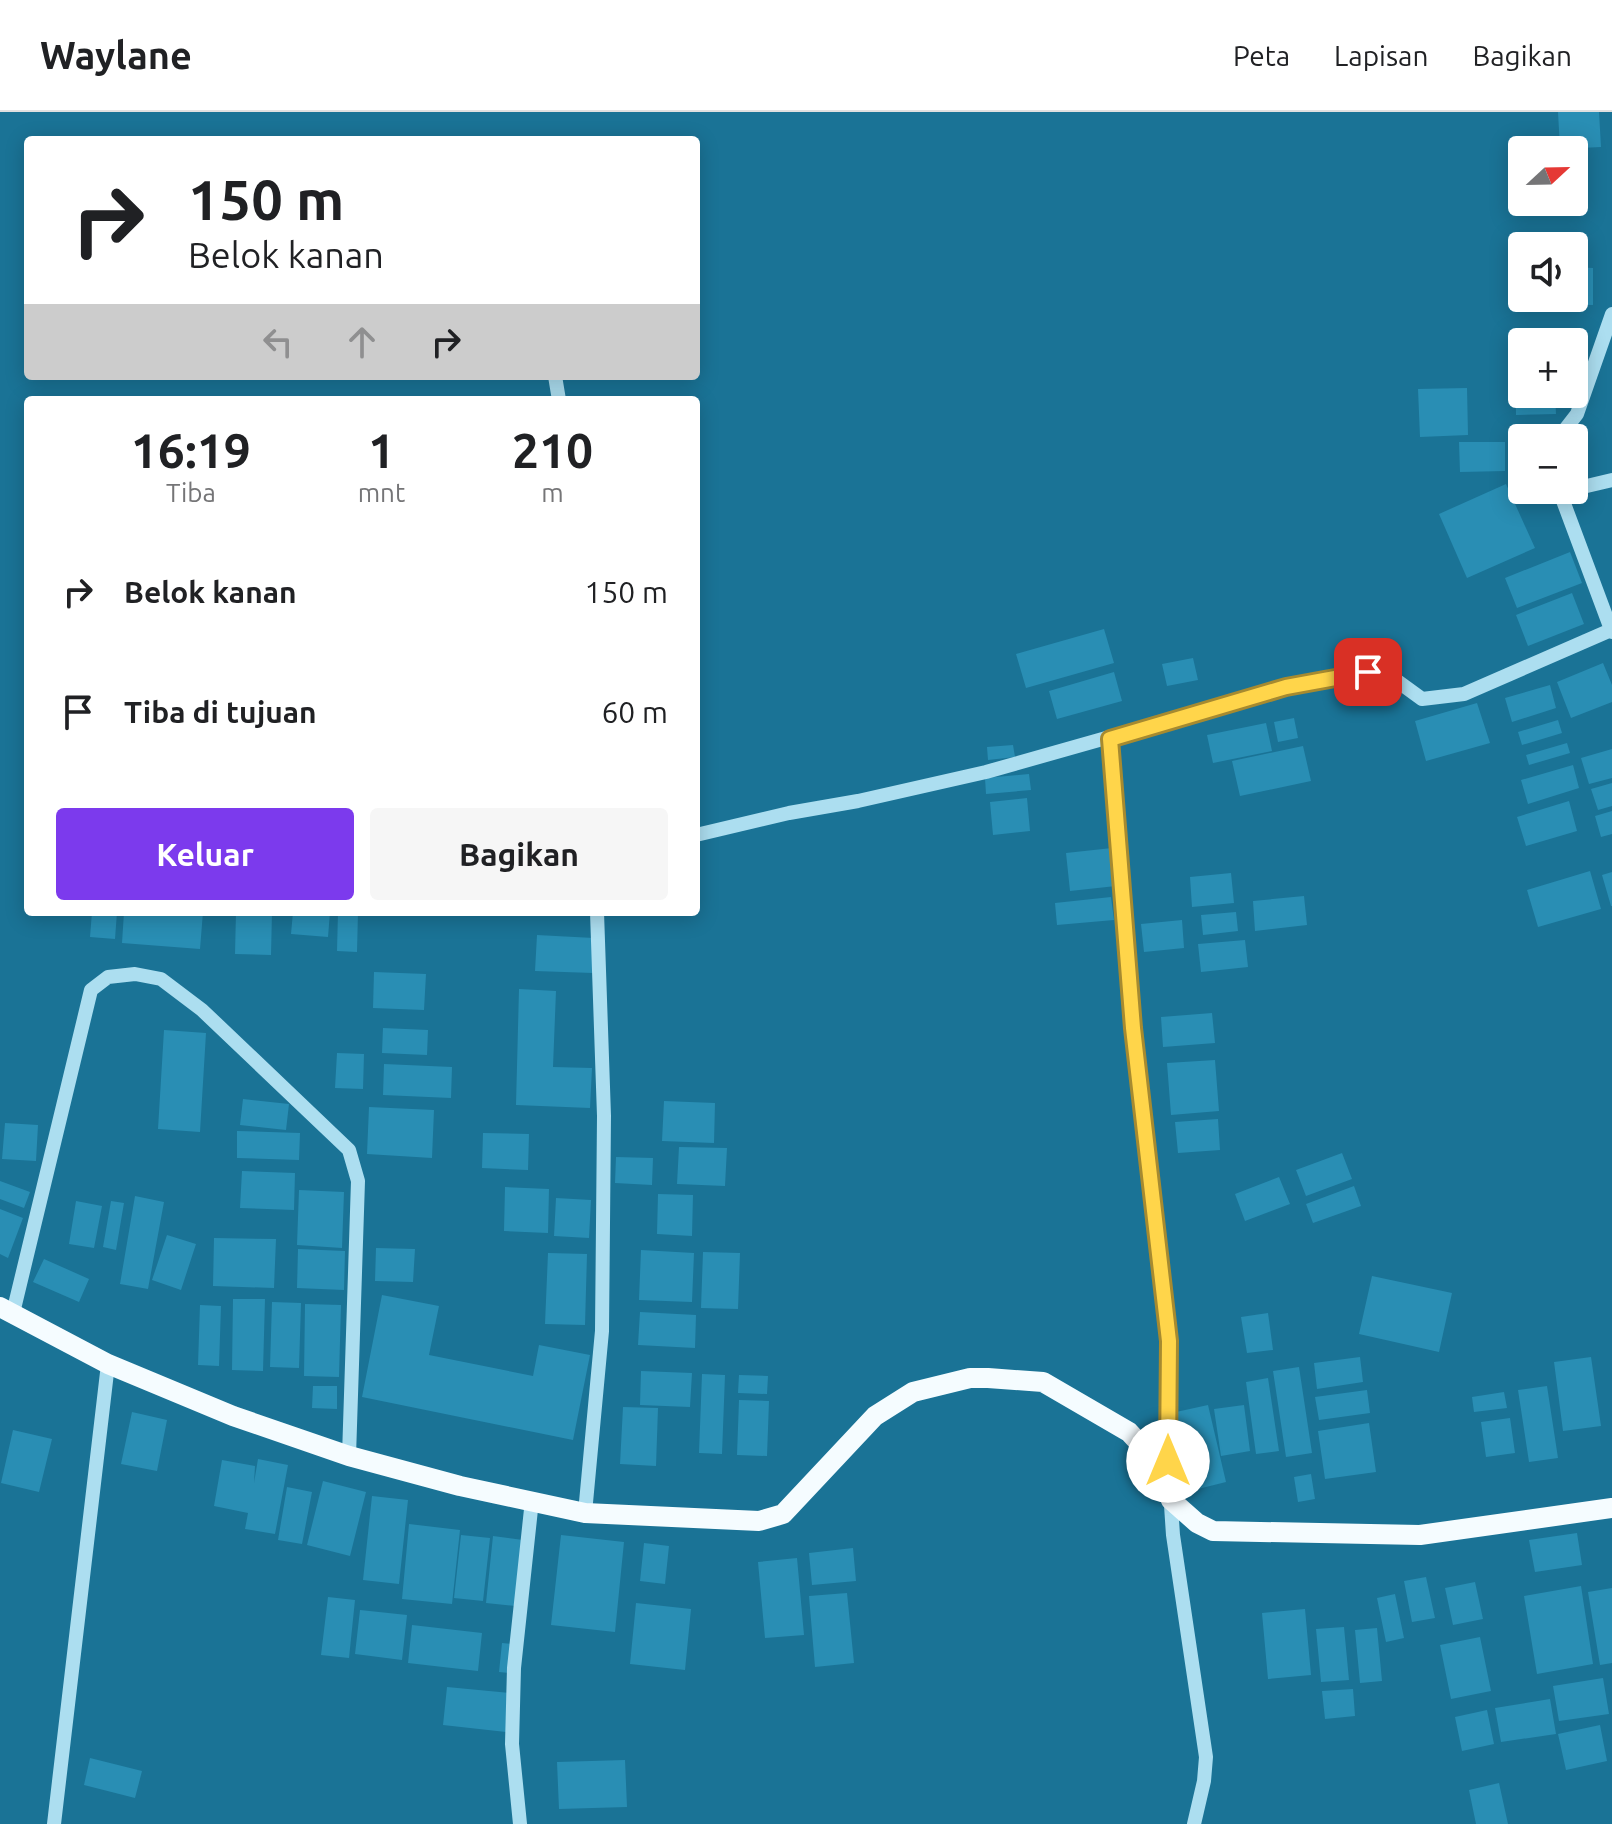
<!DOCTYPE html>
<html lang="id">
<meta charset="utf-8">
<style>
body{margin:0;font-family:Ubuntu,sans-serif;background:#f6f6f6;color:#202124;height:100vh;display:flex;flex-direction:column;font-size:30px;white-space:nowrap}
*{box-sizing:border-box;margin:0}
p{font-size:26px;color:#757577}
.icon{flex:none;width:44px;height:44px;fill:none;stroke:currentColor;stroke-width:2;stroke-linecap:round;stroke-linejoin:round}
.map{position:relative;flex:1;overflow:hidden}
.sheet{position:absolute;left:24px;top:284px;width:676px;height:520px;display:flex;flex-direction:column;background:#fff;border-radius:8px;box-shadow:0 4px 20px #0003}
.sheet>*{flex:none}
.top-card{position:absolute;left:24px;top:24px;width:676px;height:244px;border-radius:8px;box-shadow:0 4px 20px #0003;background:#fff;color:#202124;overflow:hidden}
.needle{width:52px;rotate:68deg}
.fabs{position:absolute;left:1508px;top:24px;display:grid;gap:16px}
.fabs a{display:grid;place-items:center;width:80px;height:80px;border-radius:8px;background:#fff;box-shadow:0 4px 20px #0003;font-size:40px}
.pin{position:absolute;display:grid;place-items:center;width:68px;height:68px;color:#fff;margin:-34px;border-radius:16px;box-shadow:0 4px 12px #0006}
.me{position:absolute;width:88px;margin:-44px;rotate:0deg;stroke-linejoin:round;filter:drop-shadow(0 0 6px #0008)}
.turn{display:flex;align-items:center;gap:28px;height:168px;padding:0 32px;font-size:36px}
.turn .icon{width:104px;height:104px;stroke-width:2.5}
.turn b{display:block;font-size:56px;line-height:68px}
.lanes{display:flex;align-items:center;height:76px;padding:0 32px;background:#0003;justify-content:center;gap:40px;direction:ltr}
.lanes .off{opacity:.35}
.eta{display:flex;justify-content:space-evenly;align-items:center;height:136px;text-align:center}
.eta b{font-size:48px;font-weight:700;line-height:56px}
.button{display:flex;gap:16px;margin-top:auto;padding:16px 32px}
.button a{flex:1;height:92px;border-radius:8px;background:#7c3aed;color:#fff;font-size:32px;font-weight:700;line-height:92px;text-align:center}
.button a+a{background:#f6f6f6;color:#202124}
ul{padding:0;list-style:none}
li{display:flex;align-items:center;gap:24px;height:120px;padding:0 32px}
li div{flex:1}
li b{display:block;font-size:30px}
li em{font-style:normal}
header{display:flex;align-items:center;gap:48px;box-sizing:border-box;height:112px;padding:0 40px;background:#fff;border-bottom:2px solid #e0e0e0}
header strong{font-size:38px}
nav{display:flex;gap:44px;margin-inline-start:auto;font-size:28px}
.map>svg:first-child{display:block}
.building{fill:#298eb4}
.lines{fill:none;stroke-linecap:round;stroke-linejoin:round}
.minor{stroke:#acdef0;stroke-width:14}
.major{stroke:#f5fcff;stroke-width:20}
.route-casing{stroke:#a68a30;stroke-width:20}
.route{stroke:#ffd54a;stroke-width:14}
</style>
<header>
<strong>Waylane</strong>
<nav><a>Peta</a><a>Lapisan</a><a>Bagikan</a></nav>
</header>
<div class="map">
<svg width="1612" height="1712" viewBox="0 0 1612 1712">
<rect width="100%" height="100%" fill="#1a7396"/>
<path class="building" d="M1558,0h41l2,35 -41,2z
M1574,155l19,1v37l-56,-1v-6h37z
M1526,220l33,1v9h-33z
M1515,256h7v26h33l1,20 -40,1z
M1467,276l1,47 -48,2 -2,-48z
M1459,330h46v29l-45,1z
M1506,372l29,64 -68,30 -28,-64z
M1570,440l12,31 -65,25 -12,-30z
M1572,481l12,31 -56,22 -12,-31z
M1104,517l10,34 -88,25 -10,-34z
M1193,546l5,22 -31,6 -5,-22z
M1603,551l9,22v17l-41,16 -14,-36z
M1114,560l8,29 -65,18 -8,-28z
M1550,573l6,23 -44,14 -7,-24z
M1477,591l13,40 -64,18 -11,-40z
M1294,606l4,20 -20,4 -4,-20z
M1558,608l4,13 -40,12 -4,-13z
M1266,611l6,28 -59,12 -6,-28z
M1567,631l3,10 -41,12 -3,-10z
M1013,633l2,12 -27,3 -1,-13z
M1303,634l8,35 -71,15 -8,-35z
M1612,637v29l-23,6 -8,-26z
M1573,653l6,23 -51,16 -7,-24z
M1029,662l2,16 -45,4 -1,-16z
M1612,671v23l-14,4 -7,-21z
M1027,686l3,33 -37,4 -3,-33z
M1569,689l8,30 -51,15 -9,-29z
M1612,699v23l-11,3 -6,-21z
M1112,736l4,38 -46,5 -4,-38z
M1590,759l11,38 -63,18 -11,-37z
M1612,760v34h-1l-9,-31z
M1231,761l3,30 -42,4 -2,-30z
M1304,784l3,29 -52,6 -2,-30z
M1111,785l3,23 -57,5 -2,-22z
M92,800h25l-2,27 -25,-2z
M124,800h79l-3,37 -78,-6z
M236,800h36l-1,43 -36,-1z
M293,800h37l-2,25 -37,-3z
M338,800h20l-1,40 -20,-1z
M1236,800l2,19 -35,4 -2,-20z
M1182,808l2,28 -40,4 -3,-28z
M537,823l57,3 -1,35 -58,-2z
M1245,828l3,27 -47,5 -3,-28z
M374,860l52,2 -2,36 -51,-2z
M519,877l37,2 -3,76 39,1 -2,40 -74,-3z
M1212,901l3,30 -52,4 -2,-30z
M383,916l45,2 -1,25 -45,-2z
M164,918l42,3 -6,99 -42,-3z
M337,941l27,1 -1,35 -28,-1z
M1215,948l4,51 -48,4 -4,-52z
M384,952l68,3 -1,31 -68,-3z
M243,987l46,5 -3,26 -46,-5z
M664,989l51,2 -1,40 -52,-2z
M369,995l65,3 -2,48 -65,-4z
M1218,1007l2,31 -42,3 -3,-31z
M5,1011l33,2 -2,36 -34,-2z
M237,1019l63,2 -1,27 -62,-2z
M483,1021l46,1 -1,36 -46,-2z
M679,1035l48,1 -2,38 -48,-2z
M1342,1041l10,26 -46,17 -10,-26z
M616,1045l37,1 -1,27 -37,-2z
M242,1059l53,2 -1,37 -54,-2z
M1279,1065l11,27 -45,17 -10,-27z
M0,1069l30,11 -6,16 -24,-9z
M1354,1074l7,20 -48,17 -7,-19z
M505,1075l44,2 -1,44 -44,-2z
M299,1078l45,2 -2,56 -45,-3z
M658,1082l35,1 -1,41 -35,-2z
M135,1084l29,6 -16,87 -28,-5z
M556,1086l35,2 -2,38 -35,-2z
M76,1089l26,5 -8,42 -25,-4z
M111,1089l13,2 -8,47 -13,-3z
M0,1097l23,9 -15,40 -8,-4z
M167,1123l29,9 -15,46 -29,-10z
M214,1126l62,1 -2,49 -61,-2z
M376,1136l39,1 -2,33 -38,-1z
M298,1137l47,2 -1,39 -47,-2z
M641,1138l53,3 -2,49 -53,-2z
M703,1140l37,1 -2,56 -37,-1z
M548,1141l39,1 -2,71 -40,-1z
M44,1147l45,20 -10,23 -46,-20z
M1372,1164l80,17 -13,59 -80,-18z
M382,1183l57,11 -10,49 104,21 6,-31 51,10 -17,85 -211,-43z
M233,1187h32l-2,72 -31,-1z
M272,1190l29,1 -2,65 -29,-1z
M305,1192l36,1 -2,72 -35,-1z
M200,1193l21,1 -2,60 -21,-1z
M640,1200l56,3 -1,33 -57,-3z
M1268,1201l5,37 -26,3 -6,-36z
M1360,1245l3,25 -46,7 -3,-26z
M1591,1245l10,69 -38,5 -9,-69z
M1299,1255l13,86 -26,4 -13,-86z
M641,1259l51,2 -2,34 -50,-2z
M702,1262l23,1 -3,79 -23,-1z
M739,1263l29,1 -1,18 -29,-1z
M1268,1266l11,73 -23,3 -10,-72z
M313,1274h24v23l-25,-1z
M1547,1274l11,72 -29,4 -11,-72z
M1367,1278l3,23 -51,7 -4,-23z
M1504,1280l3,16 -33,4 -2,-15z
M739,1288l30,1 -2,55 -30,-1z
M1208,1293l18,77 -32,8 -18,-78z
M1244,1293l6,46 -29,5 -7,-47z
M623,1295l35,1 -2,58 -36,-2z
M132,1300l35,8 -10,51 -36,-7z
M1510,1306l5,35 -29,4 -5,-35z
M1369,1311l7,49 -51,7 -7,-48z
M13,1318l39,9 -13,53 -38,-9z
M258,1347l30,6 -13,69 -30,-5 3,-16 -34,-7 8,-46 33,6 -1,17z
M1311,1362l4,25 -17,3 -4,-25z
M323,1369l43,11 -16,64 -43,-11z
M287,1375l25,5 -10,52 -24,-4z
M372,1384l36,4 -9,84 -36,-4z
M409,1412l51,6 -8,74 -50,-5z
M1577,1421l5,32 -47,7 -6,-32z
M461,1423l29,3 -7,63 -29,-3z
M561,1423l63,7 -9,90 -64,-7z
M493,1424l30,4 -7,66 -30,-3z
M644,1431l25,3 -4,38 -25,-3z
M853,1436l3,33 -44,4 -3,-32z
M797,1446l7,77 -39,3 -7,-76z
M1426,1465l9,41 -23,4 -8,-41z
M1475,1470l8,37 -30,6 -8,-37z
M1581,1474l12,78 -56,10 -13,-78z
M1612,1476v75l-12,2 -12,-73z
M847,1481l7,70 -39,4 -6,-71z
M1395,1482l9,44 -18,4 -9,-44z
M328,1485l27,3 -6,58 -28,-3z
M636,1491l55,6 -6,61 -55,-6z
M1305,1497l6,66 -43,4 -6,-66z
M360,1498l47,5 -5,45 -47,-6z
M412,1513l70,8 -4,38 -70,-8z
M1344,1515l5,53 -28,2 -5,-53z
M1377,1516l5,53 -22,2 -5,-53z
M1480,1525l11,54 -40,8 -11,-54z
M502,1531l11,1 -4,29 -10,-1z
M1603,1566l6,36 -50,7 -6,-35z
M447,1575l63,6 -4,39 -63,-7z
M1353,1577l2,27 -30,3 -3,-28z
M1550,1587l6,35 -55,8 -6,-34z
M1487,1598l7,34 -32,7 -7,-34z
M1600,1613l7,36 -41,9 -8,-36z
M90,1646l52,13 -7,27 -51,-13z
M625,1648l2,47 -68,2 -2,-47z
M1499,1671l9,41h-32l-7,-34z"/>
<g class="lines">
<path class="minor" d="M555,264l4,24
M1562,326l1,-6 14,-18 35,-100
M1574,377l38,-9
M1559,378l53,142
M1110,627l23,289 36,313 -1,120 5,74 33,222 -2,24 -10,43
M696,723l93,-22 69,-12 128,-29 300,-85 82,-15 21,3 33,24 42,-5 147,-64
M13,1201l78,-323 17,-13 27,-3 26,5 41,31 147,140 9,31 -9,275
M585,1401l17,-182 2,-215 -7,-204
M54,1712l54,-460
M520,1712l-8,-80 2,-76 18,-168"/>
<path class="major" d="M0,1195l108,57 125,52 116,40 111,30 125,27 174,8 24,-7 92,-98 38,-24 57,-14h18l55,4 86,50 24,26 18,42 26,23 16,8 207,4 192,-27"/>
</g>
<g class="lines">
<defs>
<path id="route" d="M1168,1349l1,-120 -36,-313 -23,-289 176,-52 82,-15"/>
</defs>
<use href="#route" class="route-casing"/>
<use href="#route" class="route"/>
</g>
</svg>
<div class="fabs">
<a><svg class="needle" viewBox="-14 -14 28 28"><path d="M0-13l5 13h-10z" fill="#e53935"/><path d="M0 13l5-13h-10z" fill="#757577"/></svg></a>
<a><svg class="icon" aria-label="sound" viewBox="0 0 24 24"><path d="M4 9h4l5-4v14l-5-4H4zM17 9q2 3 0 6"/></svg></a>
<a>+</a>
<a>−</a>
</div>
<div class="pin" style="left:1368px;top:560px;background:#d93025"><svg class="icon" aria-label="arrive" viewBox="0 0 24 24"><path d="M6 21V4h12l-3 4 3 4H6"/></svg></div>
<svg class="me" style="left:1168px;top:1349px" viewBox="-20 -20 40 40"><circle r="19" fill="#fff"/><path d="M0-13L10 11 0 6-10 11z" fill="#ffd54a"/></svg>
<div class="top-card">
<div class="turn"><svg class="icon" aria-label="right" viewBox="0 0 24 24"><path d="M7 20v-9h11M14 6l5 5-5 5"/></svg><div><b>150 m</b>Belok kanan</div></div>
<div class="lanes"><svg class="icon off" aria-label="left" viewBox="0 0 24 24"><path d="M17 20v-9H6M10 6l-5 5 5 5"/></svg><svg class="icon off" aria-label="ahead" viewBox="0 0 24 24"><path d="M12 20V5M6 11l6-6 6 6"/></svg><svg class="icon" aria-label="right" viewBox="0 0 24 24"><path d="M7 20v-9h11M14 6l5 5-5 5"/></svg></div>
</div>
<section class="sheet">
<div class="eta">
<div><b>16:19</b><p>Tiba</p></div>
<div><b>1</b><p>mnt</p></div>
<div><b>210</b><p>m</p></div>
</div>
<ul>
<li><svg class="icon" aria-label="right" viewBox="0 0 24 24"><path d="M7 20v-9h11M14 6l5 5-5 5"/></svg><div><b>Belok kanan</b></div><em>150 m</em></li>
<li><svg class="icon" aria-label="arrive" viewBox="0 0 24 24"><path d="M6 21V4h12l-3 4 3 4H6"/></svg><div><b>Tiba di tujuan</b></div><em>60 m</em></li>
</ul>
<div class="button"><a>Keluar</a><a>Bagikan</a></div>
</section>
</div>
